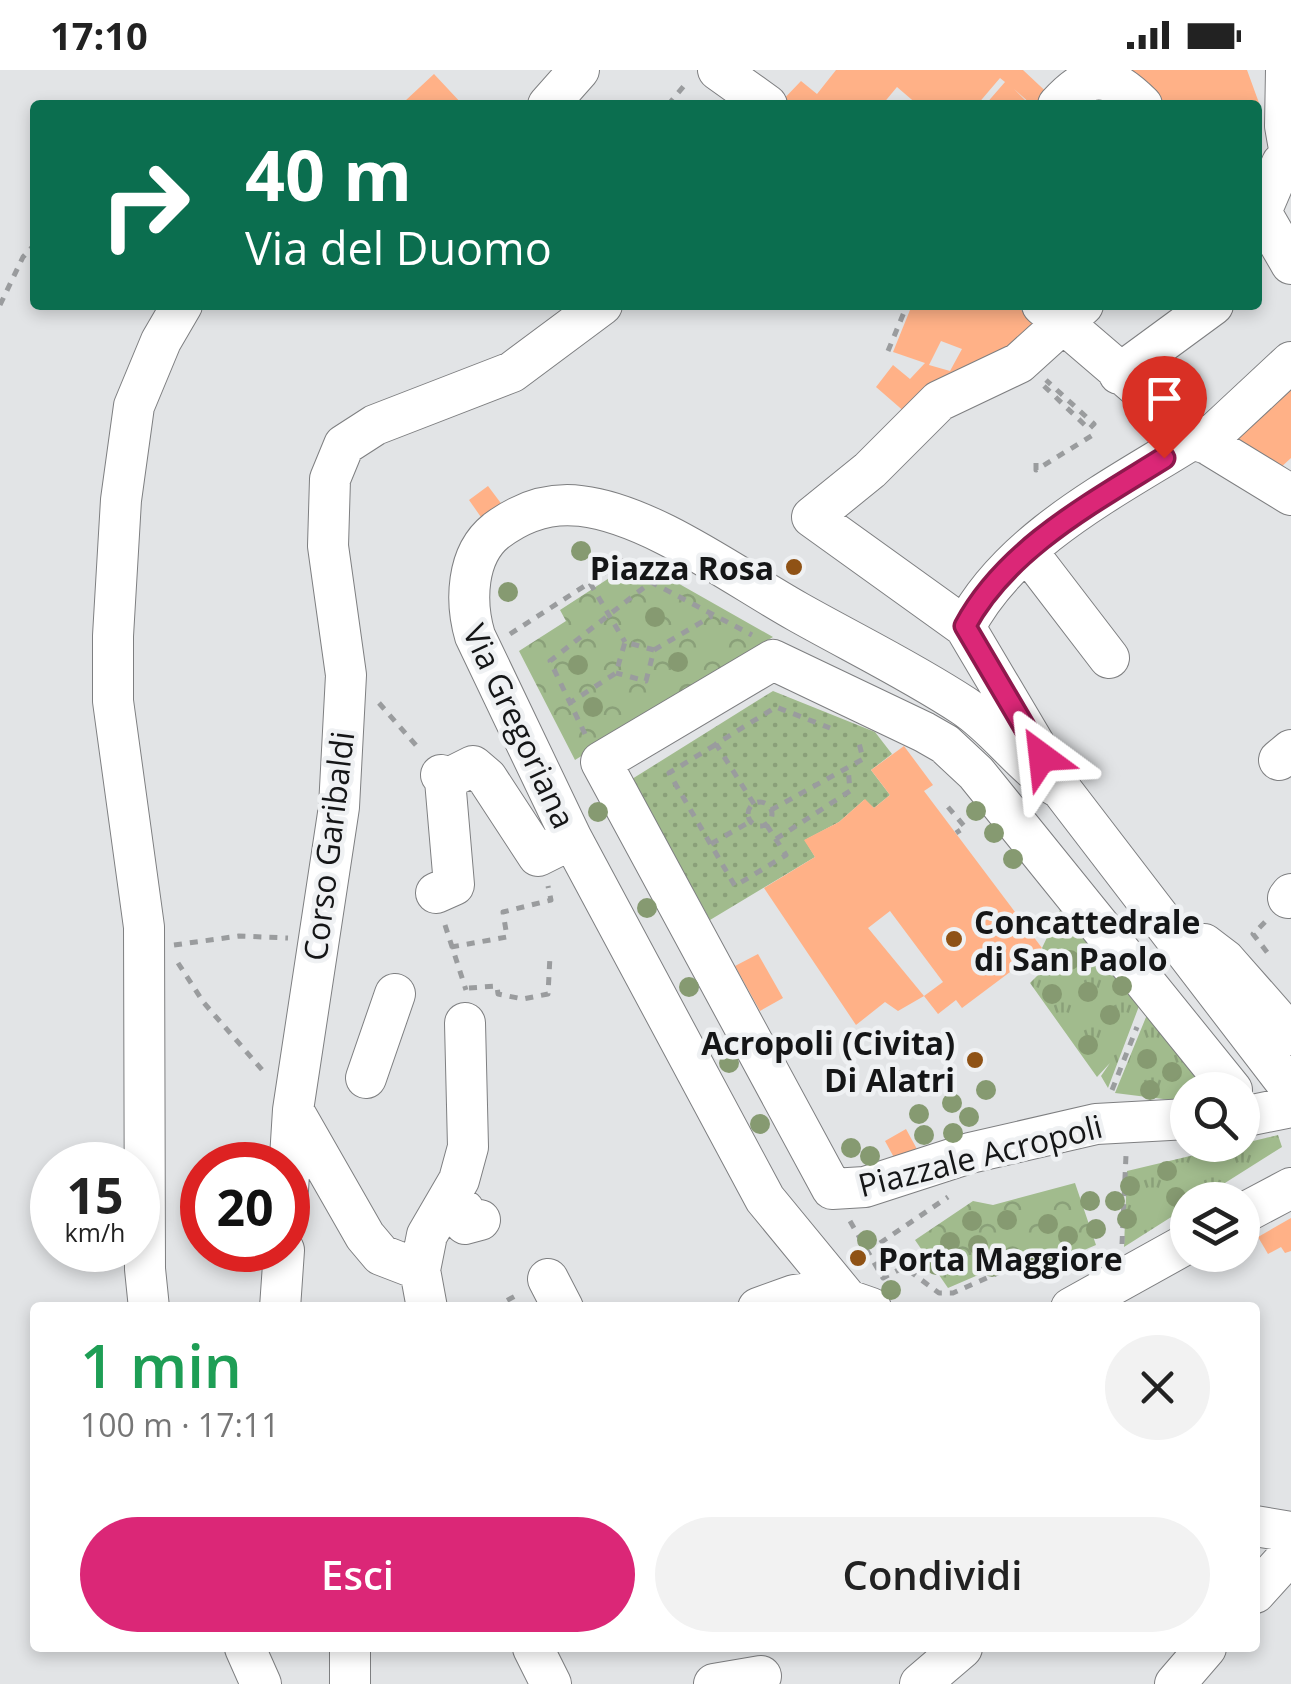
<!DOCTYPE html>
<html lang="it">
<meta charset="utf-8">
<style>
body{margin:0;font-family:"Open Sans",sans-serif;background:#f2f2f2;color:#222;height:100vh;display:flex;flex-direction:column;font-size:38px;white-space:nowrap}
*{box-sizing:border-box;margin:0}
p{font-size:32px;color:#767676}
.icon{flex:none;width:55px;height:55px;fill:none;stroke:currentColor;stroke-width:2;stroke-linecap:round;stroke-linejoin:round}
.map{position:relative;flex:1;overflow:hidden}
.details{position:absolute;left:30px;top:1232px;width:1230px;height:350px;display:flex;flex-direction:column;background:#fff;border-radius:10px;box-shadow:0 5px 15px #0003}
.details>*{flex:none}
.top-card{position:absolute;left:30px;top:30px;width:1232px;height:210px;border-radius:10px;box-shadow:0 5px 15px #0003;background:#0b6e4f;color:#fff;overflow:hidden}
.buttons{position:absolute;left:1170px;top:1002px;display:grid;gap:20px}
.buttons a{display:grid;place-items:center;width:90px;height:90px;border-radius:50%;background:#fff;box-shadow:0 5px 15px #0003;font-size:50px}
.speed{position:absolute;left:30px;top:1072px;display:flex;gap:20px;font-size:50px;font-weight:700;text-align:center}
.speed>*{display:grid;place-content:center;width:130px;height:130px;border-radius:50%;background:#fff;box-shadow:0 5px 15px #0003;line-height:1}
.speed small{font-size:25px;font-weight:400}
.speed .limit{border:15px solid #d22;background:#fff;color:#111}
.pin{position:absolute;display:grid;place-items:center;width:85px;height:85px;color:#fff;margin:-102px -42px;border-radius:50% 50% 50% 0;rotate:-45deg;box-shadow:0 0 10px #0007}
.pin .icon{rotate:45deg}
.me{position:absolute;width:110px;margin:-55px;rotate:330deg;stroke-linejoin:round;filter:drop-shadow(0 0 8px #0008)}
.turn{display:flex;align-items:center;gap:35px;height:210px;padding:0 50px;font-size:45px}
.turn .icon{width:130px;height:130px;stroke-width:2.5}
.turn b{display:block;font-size:70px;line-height:85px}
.round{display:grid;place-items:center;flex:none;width:105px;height:105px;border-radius:52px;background:#f2f2f2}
.overview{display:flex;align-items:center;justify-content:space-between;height:170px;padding:0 50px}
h1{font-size:60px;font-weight:600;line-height:75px;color:#1e9e55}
.cta{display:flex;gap:20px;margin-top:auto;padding:20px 50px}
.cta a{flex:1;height:115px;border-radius:60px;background:#db2777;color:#fff;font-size:40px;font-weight:600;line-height:115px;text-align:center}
.cta a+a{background:#f2f2f2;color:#222}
.status{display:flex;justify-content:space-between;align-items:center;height:70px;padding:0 50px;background:#fff;direction:ltr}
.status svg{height:28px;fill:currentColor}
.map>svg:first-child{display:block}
.grass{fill:url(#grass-tufts)}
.forest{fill:url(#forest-crowns)}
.garden{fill:url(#garden-dots)}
.building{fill:#ffb187;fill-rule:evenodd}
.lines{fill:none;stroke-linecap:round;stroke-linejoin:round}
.minor-casing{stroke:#7e7f81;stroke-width:42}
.path{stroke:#9a9c9e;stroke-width:5;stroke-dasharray:8 8;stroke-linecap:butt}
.minor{stroke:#fff;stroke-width:40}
.tree{fill:#869a71}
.route-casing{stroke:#8e194d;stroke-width:25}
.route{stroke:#db2777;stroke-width:18}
.poi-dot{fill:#8f5215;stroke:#eff1f3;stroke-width:4}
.labels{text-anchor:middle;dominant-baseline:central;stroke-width:9;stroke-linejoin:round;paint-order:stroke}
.poi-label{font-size:32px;font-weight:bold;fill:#151617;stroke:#eff1f3;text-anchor:end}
.street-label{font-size:32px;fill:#151617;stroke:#eff1f3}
</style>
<div class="status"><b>17:10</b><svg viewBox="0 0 49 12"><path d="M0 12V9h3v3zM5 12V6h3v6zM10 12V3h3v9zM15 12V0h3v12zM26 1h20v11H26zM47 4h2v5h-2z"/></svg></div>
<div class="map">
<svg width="1291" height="1614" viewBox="0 0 1291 1614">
<defs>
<pattern id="grass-tufts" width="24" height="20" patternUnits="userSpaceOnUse" patternTransform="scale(2.5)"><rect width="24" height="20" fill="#a1bb8d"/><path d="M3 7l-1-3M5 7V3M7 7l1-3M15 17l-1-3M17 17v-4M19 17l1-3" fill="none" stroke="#8aa079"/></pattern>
<pattern id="forest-crowns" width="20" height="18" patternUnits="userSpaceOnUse" patternTransform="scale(2.5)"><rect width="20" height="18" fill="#a1bb8d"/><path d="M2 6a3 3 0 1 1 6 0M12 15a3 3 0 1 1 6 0" fill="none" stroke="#8aa079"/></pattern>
<pattern id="garden-dots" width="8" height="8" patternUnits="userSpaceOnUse" patternTransform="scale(2.5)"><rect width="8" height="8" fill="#a1bb8d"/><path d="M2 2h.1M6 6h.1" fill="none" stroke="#8aa079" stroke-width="1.8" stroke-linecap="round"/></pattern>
</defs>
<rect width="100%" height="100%" fill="#e2e4e6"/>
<path class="grass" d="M1070,819l77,96 -39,103 -7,-12 9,-13 -13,14 -67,-94 22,-22 -10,-13z
M1153,930l72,90h-37l-1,12 -72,-9z
M1278,1065l4,12 -84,53h-10l-1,7 -63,40 3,-76z"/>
<path class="forest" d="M637,490l136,77 -198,123 -56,-109 47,-30 -6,-11z
M1075,1113l21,62 -52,22 -31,-7 -65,28 -33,-48 58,-39 20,4z"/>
<path class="garden" d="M773,621l102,41 17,22 -21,16 19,25 -16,13 -10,-8 -25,22 -34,18 10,17 -105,63 -78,-141z"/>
<path class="building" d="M836,0h187l32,30 -4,5h-19l-18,-16 16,16h-45l20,-23 -5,-4 -23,27h-59l-21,-18 -15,18h-104l23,-24 16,13z
M1124,0h123l12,33 -96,2 -15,-23 -12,7z
M434,4l29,31h-54l-4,-4z
M912,235h104l29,28 -131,87 -38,-33 17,-22 17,14 15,-16 -32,-11zM941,271l21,8 -12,22 -21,-6z
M1291,309v79l-23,21 -47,-37z
M488,416l15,20 -20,14 -14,-20z
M904,676l29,39 -9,6 118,157 -80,60 -6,-8 -18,14 -14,-18 -26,15 -13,-9 -29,23 -92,-137 51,-31 -11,-17 35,-18 26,-23 9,9 16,-13 -19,-25zM890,841l53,71 -19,14 -56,-68z
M758,884l25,44 -23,13 -25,-45z
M906,1059l12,22 -21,12 -12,-22z
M1291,1148v33l-6,2 -4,-6 -13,7 -10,-17z"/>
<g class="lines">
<defs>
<path id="minor" d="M718,0l49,35
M1286,0l-1,56 6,34
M548,35l31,-35
M1058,35c32,-35 50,-33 84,0
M1291,85l-9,8 -21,49 30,52
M1042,235l154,132 95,58
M1083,235l-64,58 -80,38 -69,69 -58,47 153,110 96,162 230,300
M1119,304l94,-69
M1204,373l87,-81
M1027,481l82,107
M965,557c46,-88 150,-139 231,-190
M1279,690l12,-10
M441,705l4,5 28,-14 14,12 51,78 34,-17
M436,823l18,-8 -9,-105
M1288,828l3,-4
M1182,875l22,-1 21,16 66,75
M366,1008l29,-84
M293,1040l72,126 16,19 39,15
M1252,1045l39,-8
M1188,1049l-92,5 -126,29 -105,34 -33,2 -231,-427 172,-102 151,72 21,12 31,29 256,317
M288,1120l5,-80 46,-303 7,-132 -18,-129 2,-67 14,-34 31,-20 137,-53 90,-67
M443,1141l21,-1 1,14 15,-4
M1242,1144l49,-26
M548,1209l15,29
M149,1238l-4,-39 -1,-342 -31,-226v-65l8,-136 13,-94 27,-65 21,-36
M280,1238l4,-58
M427,1238l-7,-38 7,-35 32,-55 9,-33 -3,-124
M758,1238l36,-13 44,-6
M871,1238l-23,-8 -83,-101 -193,-360 -97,-203c-10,-34 -9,-81 21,-105 25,-19 53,-29 85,-25 70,8 156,72 217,106 55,31 113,59 166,94 36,24 58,61 97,83
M1071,1238l117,-65
M1255,1456l36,6
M1255,1523l36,-40
M245,1578l16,36
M350,1578v36
M533,1578l18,36
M714,1614l47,-8
M920,1614l42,-36
M1175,1614l31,-36"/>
</defs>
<use href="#minor" class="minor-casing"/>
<path class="path" d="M668,35l20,-24
M0,235l23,-48 12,-13
M888,281l19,-46
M1044,316l45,43 5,-5 -48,-44
M1036,393v7l57,-35
M651,512l8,-15
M590,513l35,59
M510,564l121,-78
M654,580l58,-34
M379,633l42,48
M568,634l48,-31 9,-31 29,8 -8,31 -30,-8
M585,664l-35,-73 101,-79 101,53
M715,675l-46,28 66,113 51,-31 -20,-31
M748 744a12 12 0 1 1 24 0a12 12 0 1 1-24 0Z
M754,734l-38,-60 60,-37 54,21
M948,737l17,20 -9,6
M771,740l92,-51 -5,-20
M776,769l74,-48 -2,-24
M711,774l40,-23
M1265,852l-12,12 17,22
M445,855l21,65
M174,875l65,-9 49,2
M451,877l56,-10 -4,-25 48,-12 -3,-14
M178,893l26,40 60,69
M469,918l28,-2 1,8 25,5 25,-5 2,-38
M1112,1020l25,-63
M850,1151l33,57 21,-11 35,26h14l63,-28 45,12
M880,1173l68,-46
M1122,1174l4,-89
M493,1238l26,-14"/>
<use href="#minor" class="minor"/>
</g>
<g class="tree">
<circle cx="581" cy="481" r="10"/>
<circle cx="508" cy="522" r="10"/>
<circle cx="655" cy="547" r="10"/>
<circle cx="678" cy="592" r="10"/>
<circle cx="578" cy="595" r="10"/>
<circle cx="593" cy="637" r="10"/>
<circle cx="976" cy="741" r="10"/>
<circle cx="598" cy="742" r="10"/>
<circle cx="994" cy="763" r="10"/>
<circle cx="1013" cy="789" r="10"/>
<circle cx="647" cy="838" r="10"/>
<circle cx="1070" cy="890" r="10"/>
<circle cx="1122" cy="916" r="10"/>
<circle cx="689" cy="917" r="10"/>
<circle cx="1088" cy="922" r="10"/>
<circle cx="1052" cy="924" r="10"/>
<circle cx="1110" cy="945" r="10"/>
<circle cx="1088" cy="975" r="10"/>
<circle cx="1147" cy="989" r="10"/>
<circle cx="729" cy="993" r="10"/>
<circle cx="1172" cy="1002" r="10"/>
<circle cx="897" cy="1010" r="10"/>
<circle cx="986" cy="1020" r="10"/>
<circle cx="1150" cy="1020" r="10"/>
<circle cx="952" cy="1033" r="10"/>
<circle cx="919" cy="1044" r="10"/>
<circle cx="969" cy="1047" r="10"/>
<circle cx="760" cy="1054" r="10"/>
<circle cx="953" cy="1063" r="10"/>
<circle cx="924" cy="1065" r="10"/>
<circle cx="851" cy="1078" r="10"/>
<circle cx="870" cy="1086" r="10"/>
<circle cx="1167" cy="1101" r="10"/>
<circle cx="1130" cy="1116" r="10"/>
<circle cx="1176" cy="1127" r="10"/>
<circle cx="1090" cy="1131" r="10"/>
<circle cx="1115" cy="1131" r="10"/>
<circle cx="1127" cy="1149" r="10"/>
<circle cx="1007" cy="1150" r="10"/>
<circle cx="972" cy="1151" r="10"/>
<circle cx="1048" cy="1154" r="10"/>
<circle cx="1096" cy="1159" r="10"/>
<circle cx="1068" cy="1166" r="10"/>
<circle cx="867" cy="1170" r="10"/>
<circle cx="950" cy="1172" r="10"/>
<circle cx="978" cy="1175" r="10"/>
<circle cx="1028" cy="1192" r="10"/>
<circle cx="958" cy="1193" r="10"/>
<circle cx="936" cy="1195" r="10"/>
<circle cx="1055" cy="1196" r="10"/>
<circle cx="992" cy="1197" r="10"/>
<circle cx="891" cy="1220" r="10"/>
</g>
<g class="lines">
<defs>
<path id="route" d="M1042,687l-77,-131c41,-77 127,-123 199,-168"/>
</defs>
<use href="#route" class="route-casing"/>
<use href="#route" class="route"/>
</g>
<g class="poi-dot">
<circle cx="794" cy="497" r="10"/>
<circle cx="954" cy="869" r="10"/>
<circle cx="975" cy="990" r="10"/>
<circle cx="858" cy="1188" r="10"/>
</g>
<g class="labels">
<g class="poi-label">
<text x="774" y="497">Piazza Rosa</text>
<text x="974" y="851" text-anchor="start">Concattedrale<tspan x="974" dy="37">di San Paolo</tspan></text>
<text x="955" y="972">Acropoli (Civita)<tspan x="955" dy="37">Di Alatri</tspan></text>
<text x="878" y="1188" text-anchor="start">Porta Maggiore</text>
</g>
<g class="street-label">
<text transform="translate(520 656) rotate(65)">Via Gregoriana</text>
<text transform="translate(328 776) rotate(-83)">Corso Garibaldi</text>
<text transform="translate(980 1085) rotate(-14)">Piazzale Acropoli</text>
</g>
</g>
</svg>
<div class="buttons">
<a><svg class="icon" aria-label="search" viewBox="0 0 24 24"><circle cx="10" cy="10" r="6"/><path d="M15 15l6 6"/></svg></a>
<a><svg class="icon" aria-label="layers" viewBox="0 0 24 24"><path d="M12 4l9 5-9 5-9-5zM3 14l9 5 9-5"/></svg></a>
</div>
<div class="speed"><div>15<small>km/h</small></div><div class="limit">20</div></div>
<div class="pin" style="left:1164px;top:388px;background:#d93025"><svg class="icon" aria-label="arrive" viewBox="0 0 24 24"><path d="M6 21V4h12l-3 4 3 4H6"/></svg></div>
<svg class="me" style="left:1042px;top:687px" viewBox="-20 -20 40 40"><path d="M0-17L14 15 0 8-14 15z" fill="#db2777" stroke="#fff" stroke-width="4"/></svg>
<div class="top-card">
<div class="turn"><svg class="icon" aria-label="right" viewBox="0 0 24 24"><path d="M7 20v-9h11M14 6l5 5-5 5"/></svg><div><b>40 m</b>Via del Duomo</div></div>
</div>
<section class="details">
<div class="overview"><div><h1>1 min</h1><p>100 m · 17:11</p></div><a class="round"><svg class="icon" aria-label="close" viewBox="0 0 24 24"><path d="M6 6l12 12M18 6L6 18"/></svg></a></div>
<div class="cta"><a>Esci</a><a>Condividi</a></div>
</section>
</div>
